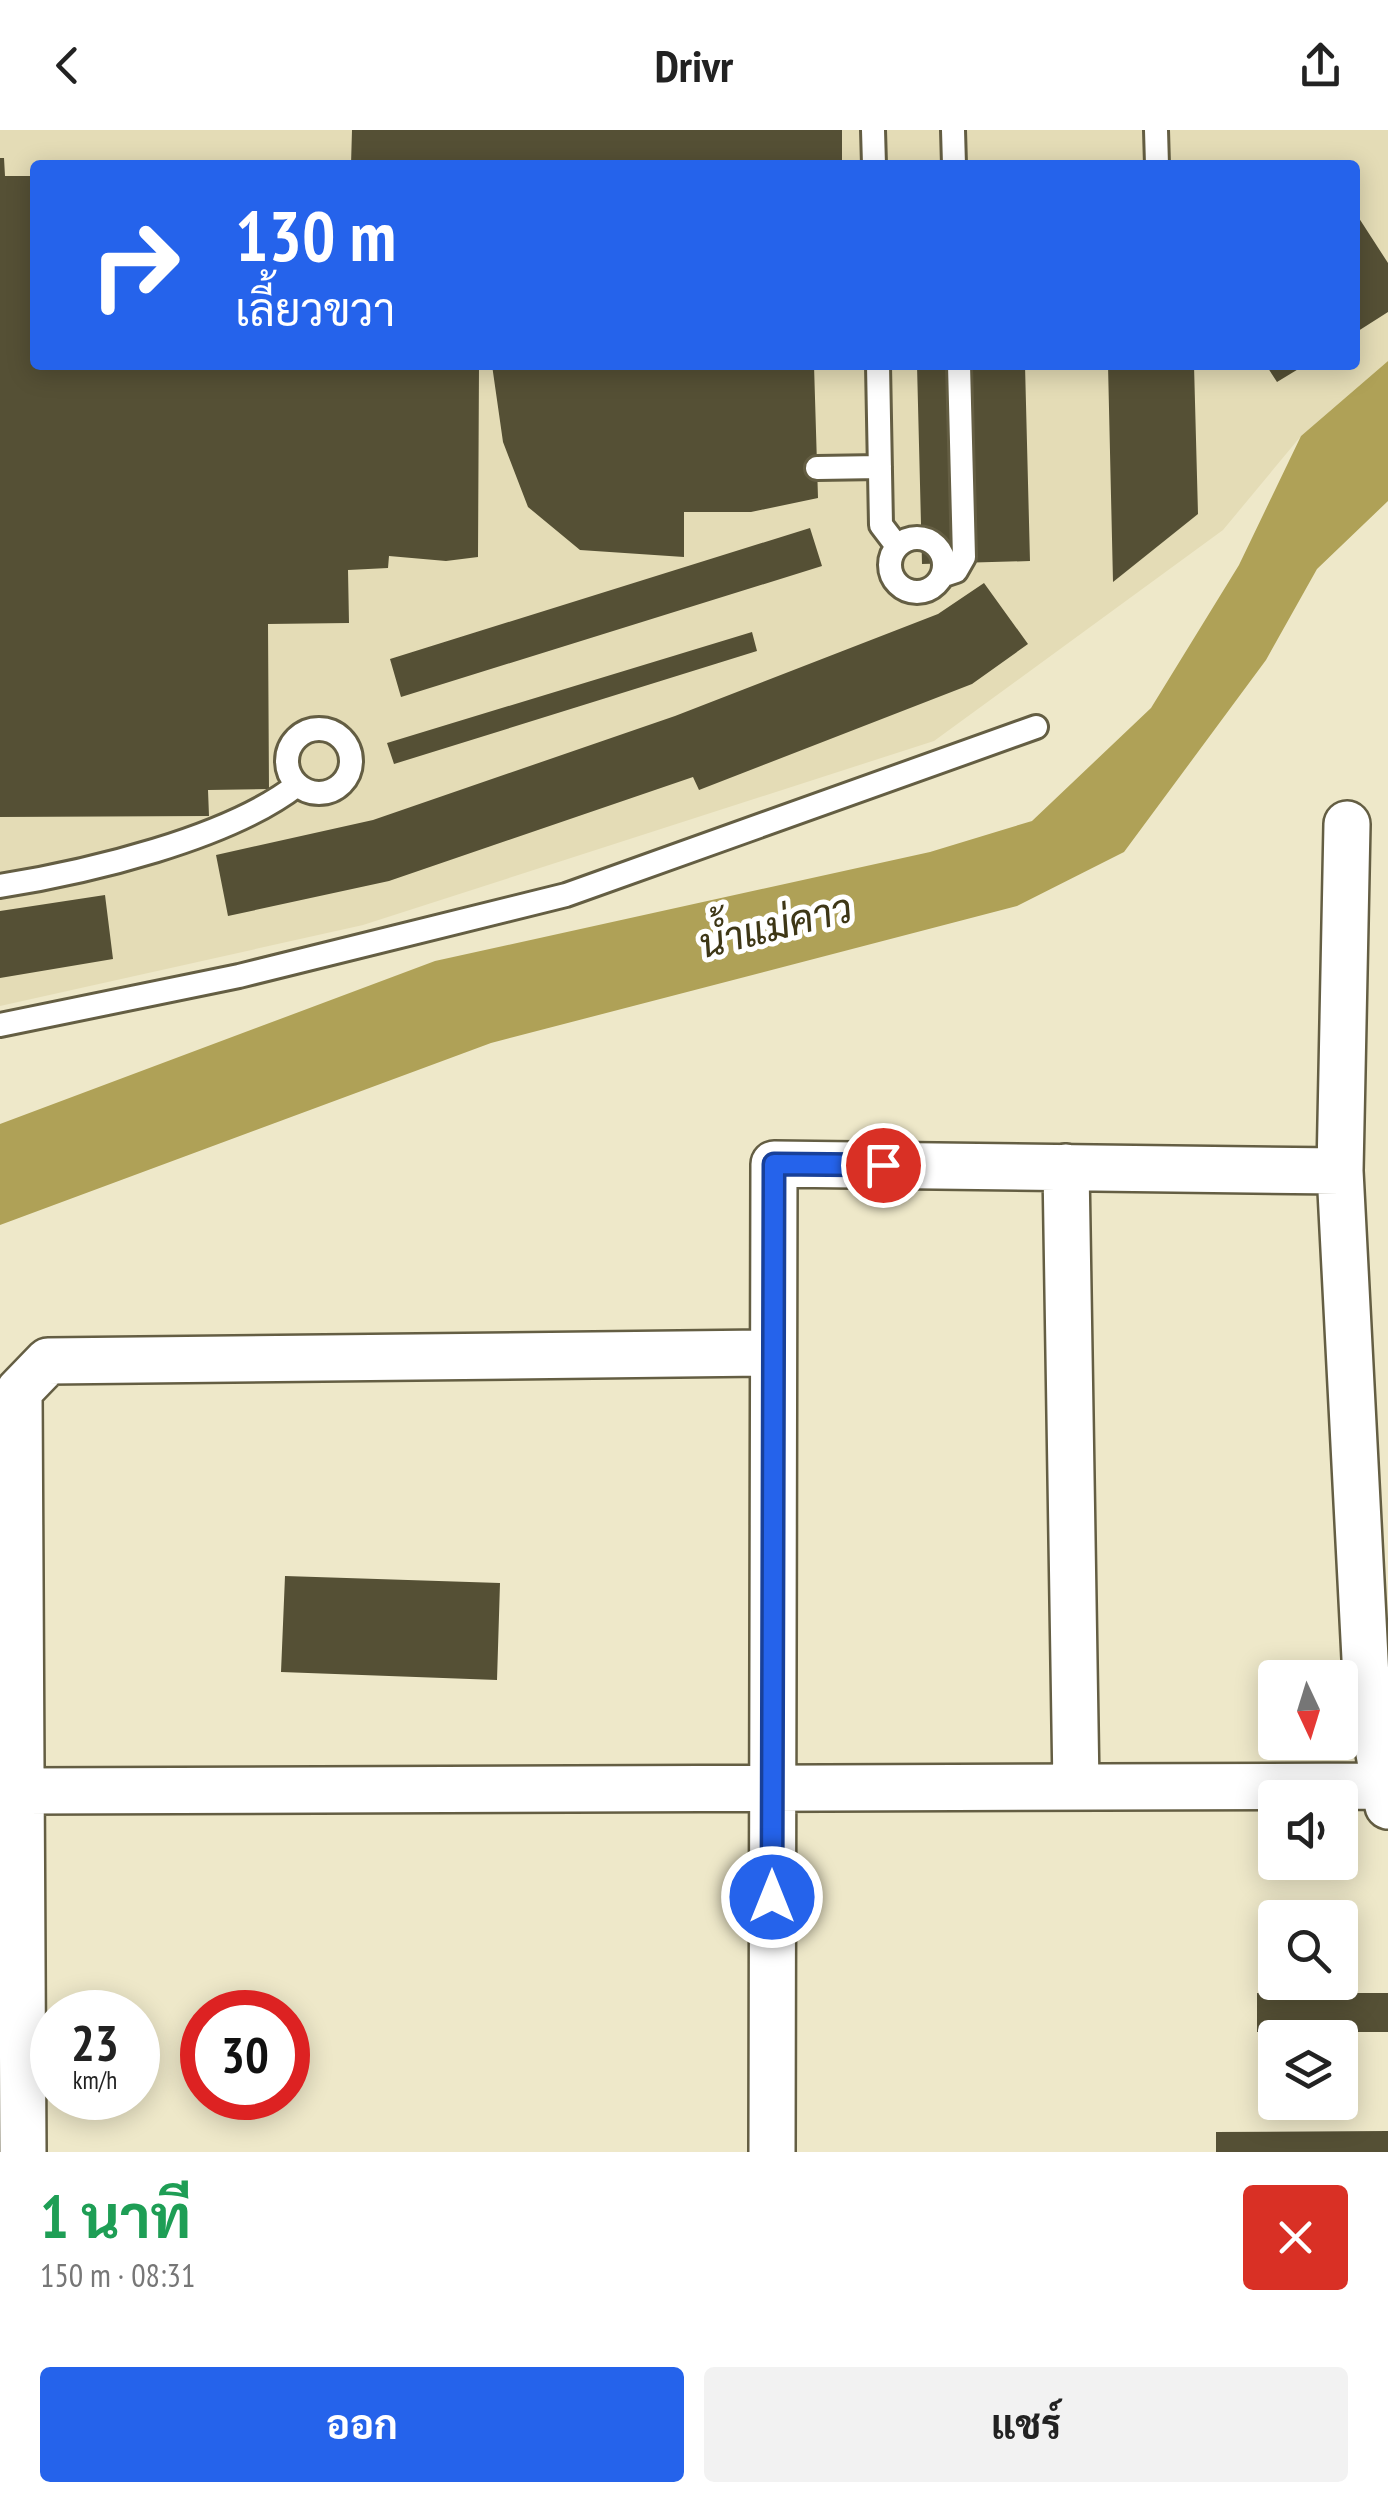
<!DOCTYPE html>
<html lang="th">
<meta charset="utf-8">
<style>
body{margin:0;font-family:"PT Sans Narrow",Sarabun,sans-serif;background:#f2f2f2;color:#222;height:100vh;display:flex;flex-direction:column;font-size:38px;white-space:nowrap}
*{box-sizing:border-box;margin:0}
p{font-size:32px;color:#767676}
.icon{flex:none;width:55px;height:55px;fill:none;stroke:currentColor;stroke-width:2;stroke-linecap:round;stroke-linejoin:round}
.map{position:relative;height:2022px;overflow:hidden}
.panel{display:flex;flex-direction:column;background:#fff;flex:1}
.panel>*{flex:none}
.hud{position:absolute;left:30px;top:30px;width:1330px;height:210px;border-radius:10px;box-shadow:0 5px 25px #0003;background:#2563eb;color:#fff;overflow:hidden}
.needle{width:65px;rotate:176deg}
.tools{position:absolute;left:1258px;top:1530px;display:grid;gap:20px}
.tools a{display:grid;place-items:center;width:100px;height:100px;border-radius:10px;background:#fff;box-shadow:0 5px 25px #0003;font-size:50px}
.speed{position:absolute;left:30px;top:1860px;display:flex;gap:20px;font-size:50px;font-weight:700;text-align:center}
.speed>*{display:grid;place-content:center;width:130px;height:130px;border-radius:50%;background:#fff;box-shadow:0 5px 25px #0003;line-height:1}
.speed small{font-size:25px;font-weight:400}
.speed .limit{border:15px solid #d22;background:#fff;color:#111}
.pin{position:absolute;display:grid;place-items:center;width:85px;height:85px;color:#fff;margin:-42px;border:5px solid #fff;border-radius:50%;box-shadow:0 2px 10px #0007}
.me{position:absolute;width:110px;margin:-55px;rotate:0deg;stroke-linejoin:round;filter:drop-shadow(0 0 8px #0008)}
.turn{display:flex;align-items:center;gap:35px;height:210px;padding:0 40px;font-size:45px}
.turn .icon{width:130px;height:130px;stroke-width:2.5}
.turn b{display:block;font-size:70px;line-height:85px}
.round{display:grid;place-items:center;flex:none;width:105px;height:105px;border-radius:10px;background:#f2f2f2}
.headline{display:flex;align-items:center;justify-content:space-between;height:170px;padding:0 40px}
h1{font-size:60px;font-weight:700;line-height:75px;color:#1e9e55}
.primary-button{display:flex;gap:20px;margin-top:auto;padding:20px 40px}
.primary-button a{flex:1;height:115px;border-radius:10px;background:#2563eb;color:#fff;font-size:40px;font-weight:700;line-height:115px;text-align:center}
.primary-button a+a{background:#f2f2f2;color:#222}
header{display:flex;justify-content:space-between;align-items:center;height:130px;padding:0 40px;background:#fff;font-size:45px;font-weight:700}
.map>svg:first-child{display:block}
.built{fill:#e4dcb6;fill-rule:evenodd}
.water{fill:#afa157}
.building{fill:#555035}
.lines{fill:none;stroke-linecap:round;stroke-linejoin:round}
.lane-casing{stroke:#645e43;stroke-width:28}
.street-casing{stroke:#645e43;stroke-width:50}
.lane{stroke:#fff;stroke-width:22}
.street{stroke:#fff;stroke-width:45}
.route-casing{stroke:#184099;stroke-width:25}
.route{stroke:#2563eb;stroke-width:18}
.labels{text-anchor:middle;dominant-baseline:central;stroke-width:10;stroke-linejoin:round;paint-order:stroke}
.water-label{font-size:40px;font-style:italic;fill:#3e3716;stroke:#fff}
</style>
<header><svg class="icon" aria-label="back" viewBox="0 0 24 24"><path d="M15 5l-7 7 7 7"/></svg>Drivr<svg class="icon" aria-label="share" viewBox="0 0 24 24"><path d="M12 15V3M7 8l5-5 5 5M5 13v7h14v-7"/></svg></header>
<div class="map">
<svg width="1388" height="2022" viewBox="0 0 1388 2022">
<rect width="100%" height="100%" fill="#eee8c9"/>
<path class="built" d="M0,0h1388v231l-87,75 -78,94 -289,211 -571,184 -363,81zM35,35h1320v200h-1320z"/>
<path class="water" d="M1388,231v140l-71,68 -51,91 -142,192 -107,54 -526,137 -491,182v-101l435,-163 495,-109 102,-31 119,-113 88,-143 62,-129z"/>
<path class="building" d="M352,0h490v35h-491z
M0,28h4l1,18h30v189h444l-1,192 -32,4 -57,-5 -1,12 -40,2 1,53 -81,1 1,165 -61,1 1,26 -209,1z
M1355,82l33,51v49l-33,21z
M492,235h322l4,133 -67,14h-67v45l-104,-7 -52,-43 -25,-65z
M917,235h108l5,196 -108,3z
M1108,235h86l4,149 -85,68z
M1266,235h39l-28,17z
M810,398l12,38 -421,131 -11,-38z
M984,453l44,61 -56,40 -273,106 -6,-13 -304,104 -161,35 -12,-61 157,-35 302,-104 263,-102z
M752,502l5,19 -363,113 -7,-21z
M105,765l8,64 -113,19v-67z
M285,1446l215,7 -3,97 -216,-8z
M1257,1863h131v39h-131z
M1388,2001v21h-172v-20z"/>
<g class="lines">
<defs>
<path id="lane" d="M873,0l1,35
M953,0l1,35
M1156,0l1,35
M878,235l3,160 16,21
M817,338l63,-1
M890 435a27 27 0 1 1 54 0a27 27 0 1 1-54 0Z
M944,445l12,-4 8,-14 -5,-192
M287 631a32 32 0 1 1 64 0a32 32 0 1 1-64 0Z
M0,756c87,-14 228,-47 297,-101
M0,895l239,-49 327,-81 470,-168"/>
<path id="street" d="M1347,694l-7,347 26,507 22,128
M1066,1037l10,620
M23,1661l1359,-5
M23,2022l-4,-761 29,-30 725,-8
M772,2022l2,-988 566,7"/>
</defs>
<use href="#lane" class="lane-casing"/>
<use href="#street" class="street-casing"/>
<use href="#lane" class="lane"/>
<use href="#street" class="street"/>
</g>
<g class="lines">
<defs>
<path id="route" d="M772,1767l2,-733 109,1"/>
</defs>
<use href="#route" class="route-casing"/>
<use href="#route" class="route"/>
</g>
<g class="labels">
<g class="water-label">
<text transform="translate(775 795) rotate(-14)">น้ำแม่คาว</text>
</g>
</g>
</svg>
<div class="tools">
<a><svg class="needle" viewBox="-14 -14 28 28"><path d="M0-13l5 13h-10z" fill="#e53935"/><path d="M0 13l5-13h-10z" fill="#767676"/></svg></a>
<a><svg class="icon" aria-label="sound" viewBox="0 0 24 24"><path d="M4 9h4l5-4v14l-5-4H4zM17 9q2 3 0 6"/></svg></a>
<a><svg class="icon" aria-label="search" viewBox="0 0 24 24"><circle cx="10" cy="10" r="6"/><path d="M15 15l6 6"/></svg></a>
<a><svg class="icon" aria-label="layers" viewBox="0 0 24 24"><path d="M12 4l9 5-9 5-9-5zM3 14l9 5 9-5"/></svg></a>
</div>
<div class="speed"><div>23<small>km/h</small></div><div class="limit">30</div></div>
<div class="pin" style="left:883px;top:1035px;background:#d93025"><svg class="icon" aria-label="arrive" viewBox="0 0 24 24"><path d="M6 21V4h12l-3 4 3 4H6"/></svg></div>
<svg class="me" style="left:772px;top:1767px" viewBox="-20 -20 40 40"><circle r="17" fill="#2563eb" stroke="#fff" stroke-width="3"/><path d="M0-11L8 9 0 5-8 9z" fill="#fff"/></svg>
<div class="hud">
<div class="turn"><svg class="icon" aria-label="right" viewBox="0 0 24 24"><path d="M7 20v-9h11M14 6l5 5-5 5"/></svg><div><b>130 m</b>เลี้ยวขวา</div></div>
</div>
</div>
<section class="panel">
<div class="headline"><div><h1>1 นาที</h1><p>150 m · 08:31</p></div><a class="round" style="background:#d93025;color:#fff"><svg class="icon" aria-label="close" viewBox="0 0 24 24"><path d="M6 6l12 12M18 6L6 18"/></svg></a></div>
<div class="primary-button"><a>ออก</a><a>แชร์</a></div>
</section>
